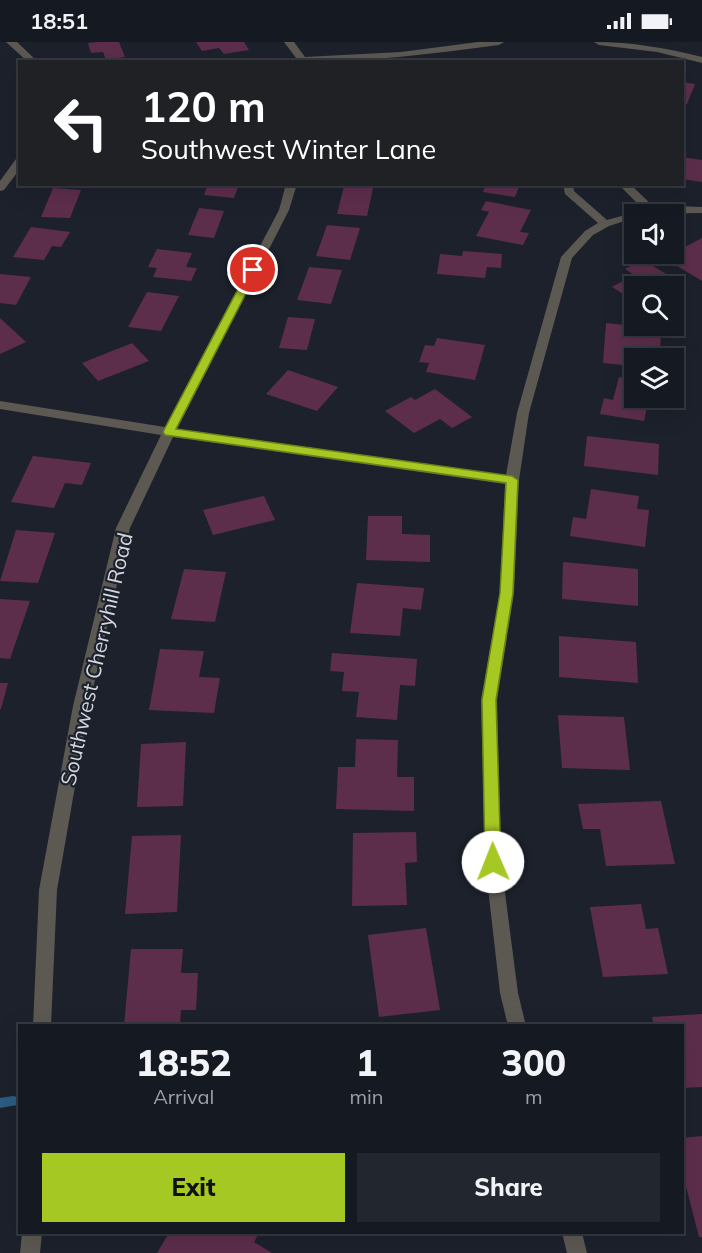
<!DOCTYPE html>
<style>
body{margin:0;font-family:Mulish,sans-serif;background:#22262e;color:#f1f3f6;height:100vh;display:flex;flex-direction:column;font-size:22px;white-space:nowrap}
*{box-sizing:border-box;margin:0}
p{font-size:20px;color:#9da0a5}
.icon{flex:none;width:33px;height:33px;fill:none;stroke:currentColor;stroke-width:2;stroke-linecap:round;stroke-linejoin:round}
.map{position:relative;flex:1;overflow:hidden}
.panel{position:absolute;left:18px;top:982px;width:666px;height:210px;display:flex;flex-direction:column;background:#151921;border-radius:0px;box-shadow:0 6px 24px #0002,0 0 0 2px #34383f}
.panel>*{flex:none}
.hud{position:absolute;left:18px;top:18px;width:666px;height:126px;border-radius:0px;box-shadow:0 6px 24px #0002,0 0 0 2px #34383f;background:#202124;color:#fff;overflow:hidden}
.tools{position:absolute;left:624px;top:162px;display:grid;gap:12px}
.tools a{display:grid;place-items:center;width:60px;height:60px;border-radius:0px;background:#151921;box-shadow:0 6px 24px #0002,0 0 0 2px #34383f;font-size:30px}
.pin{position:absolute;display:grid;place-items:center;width:51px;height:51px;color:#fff;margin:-26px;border:3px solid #fff;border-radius:50%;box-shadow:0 2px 6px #0007}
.me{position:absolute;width:66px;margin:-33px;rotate:359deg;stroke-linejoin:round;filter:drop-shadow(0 0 4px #0008)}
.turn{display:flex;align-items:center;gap:21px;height:126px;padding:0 24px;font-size:27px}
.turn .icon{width:78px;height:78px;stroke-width:2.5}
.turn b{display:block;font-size:42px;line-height:51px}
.eta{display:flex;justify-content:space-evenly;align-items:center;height:102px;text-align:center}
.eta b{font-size:36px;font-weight:800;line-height:42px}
.cta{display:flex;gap:12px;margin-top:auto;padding:12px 24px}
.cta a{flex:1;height:69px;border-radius:0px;background:#a5c823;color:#111;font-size:24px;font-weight:800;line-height:69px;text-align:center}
.cta a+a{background:#22262e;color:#f1f3f6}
.status{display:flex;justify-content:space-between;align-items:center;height:42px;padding:0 30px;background:#151921;direction:ltr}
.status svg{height:16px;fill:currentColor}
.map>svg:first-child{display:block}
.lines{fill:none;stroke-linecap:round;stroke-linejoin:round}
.stream{fill:#2b5d82;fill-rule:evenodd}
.building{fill:#5d2e4c}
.street{fill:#5c5852;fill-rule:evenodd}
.route{fill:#a5c823;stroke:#6b8217;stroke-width:1.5}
.labels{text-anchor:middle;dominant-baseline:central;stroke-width:4.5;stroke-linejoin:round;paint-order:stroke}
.street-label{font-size:21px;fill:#d4d7df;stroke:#1c212c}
</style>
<div class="status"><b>18:51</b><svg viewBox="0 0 49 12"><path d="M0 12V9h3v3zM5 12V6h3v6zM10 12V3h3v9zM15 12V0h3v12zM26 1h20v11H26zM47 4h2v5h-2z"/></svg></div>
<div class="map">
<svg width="702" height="1211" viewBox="0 0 702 1211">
<rect width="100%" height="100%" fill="#1c212c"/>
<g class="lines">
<path class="stream" d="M13,1054l4,1 1,4 -1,4 -17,3v-10z"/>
</g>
<path class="building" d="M98,0h21l6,15 -19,3 -3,-8 -12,1 -3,-10z
M196,0h48l5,8 -25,4 -5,-6 -17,3z
M682,40l13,2 -8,20h-5z
M682,115l20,3v22l-20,-3z
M208,142h31l-5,14 -30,-3z
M486,142h34l-5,13 -32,-5z
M344,144l29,2 -6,28 -30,-2z
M53,146l28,2 -11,28 -29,-1z
M486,159l45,9 -11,22 9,1 -6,12 -47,-9 13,-24 -8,-2z
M199,166l25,3 -10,27 -26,-3z
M327,183l33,3 -10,32 -34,-4z
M31,185l39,5 -9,15 -9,-1 -8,14 -31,-3z
M702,196v43l-38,-23z
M157,207l35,4 -6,14 11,1 -6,13 -38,-4 4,-9 -9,-1z
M463,209l39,3 -1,14 -14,-1 -2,11 -48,-4 3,-20 22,2z
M643,218l38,23 -6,3h-41v15l-22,-14 22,-12 -9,-6z
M309,225l33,3 -11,34 -34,-4z
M0,232l31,3 -15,28 -16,-2z
M147,250l32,4 -18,35 -33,-4z
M288,275l27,2 -8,31 -28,-2z
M0,276l26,24 -26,12z
M606,281l55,6 -1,29h-26v8l-31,-3z
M437,296l48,7 -10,35 -49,-8 3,-9 -10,-1 6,-17 9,1z
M132,301l17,18 -51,20 -16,-18z
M288,328l50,17 -21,24 -51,-17z
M619,335l15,3v18h15l-5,23 -44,-7 4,-16 9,2z
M435,347l37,28 -20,11 -12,-9 -26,14 -29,-22 26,-14 4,3z
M587,394l72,8 -1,31 -74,-9z
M33,414l58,7 -9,22 -17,-2 -11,25 -43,-6z
M591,447l48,7 -2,13 12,1 -4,37 -75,-11 3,-19 13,2z
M264,454l11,24 -62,15 -10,-25z
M368,474h34v18l28,1v27l-64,-2z
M16,488l39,3 -17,50 -38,-2z
M563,520l75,7v37l-76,-7z
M184,527l42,3 -11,50 -44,-3z
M357,541l67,5 -3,22 -18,-2 -3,28 -50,-3z
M0,557l30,2 -20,58 -10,-1z
M559,594l77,6 2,41 -79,-6z
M160,607l44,2 -5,26 21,1 -6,35 -65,-3z
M332,611l85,6 -2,27 -15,-1 -3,35 -41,-3 3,-25 -17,-1 2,-19 -14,-1z
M0,641h8l-7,26h-1z
M558,673l66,2 6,53 -68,-2z
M356,697l42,1 -1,37h17v34l-78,-2 2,-42h17z
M186,700l-3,64 -46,1 4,-63z
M661,759l14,63 -69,2 -6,-37h-17l-5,-25z
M416,790l1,30 -12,1 2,42 -55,1 1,-73z
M181,793l-4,77 -52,2 7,-78z
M641,862l5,25 12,-1 10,46 -65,3 -13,-70z
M426,886l14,82 -61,7 -11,-82z
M131,907h52l-2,24h17l-2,37h-15l-1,16h-56z
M702,972v73l-20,1v-62h-28l-2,-9z
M702,1094v101h-3l-17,-66v-33z
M169,1191h90l-5,9 18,11h-115z"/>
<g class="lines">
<path class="street" d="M6,0h11l21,20h-10z
M284,0h10l11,15 96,-5 77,-10h26l-5,3c-67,9 -133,17 -200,17z
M594,0c38,0 72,6 108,15v6l-45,-11 -58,-7z
M20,116v11l-16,21 -4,1v-10l16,-22z
M286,142h11l-8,26 -112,219 329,46 11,-62 44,-156 24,-26 13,-8 -33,-29 -2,-10h10l1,7 33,29 37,-10 -26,-26h12l25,24 21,-2 26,1v6l-68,1v4l-25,8 -16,9 -21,23 -43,155 -10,67 -5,113 -17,107 4,162 17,131 8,33h-18l-8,-33 -15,-131 -4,-162 19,-107 5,-109 -332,-47 -43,91 -41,178 -32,184 -6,136h-18l6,-136 34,-184 43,-178 45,-93 -161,-26v-8l165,26 114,-217z
M22,1191h20l-2,20h-20z
M562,1191h20l5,20h-20z"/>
</g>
<path class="route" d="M253,225l5,3 -82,159 336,47 6,4 -5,113 -17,107 5,162 -2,5 -6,2 -5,-2 -3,-5 -3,-162 18,-107 6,-110 -341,-48 -2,-3 85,-162z"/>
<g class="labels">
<g class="street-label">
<text transform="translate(96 617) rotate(-77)">Southwest Cherryhill Road</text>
</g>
</g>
</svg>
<div class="tools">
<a><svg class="icon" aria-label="sound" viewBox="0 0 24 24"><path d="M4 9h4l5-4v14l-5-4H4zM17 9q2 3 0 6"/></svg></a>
<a><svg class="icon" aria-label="search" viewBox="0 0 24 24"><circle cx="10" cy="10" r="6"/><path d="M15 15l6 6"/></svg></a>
<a><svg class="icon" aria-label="layers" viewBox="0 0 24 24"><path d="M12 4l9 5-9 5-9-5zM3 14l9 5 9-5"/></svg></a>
</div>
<div class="pin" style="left:253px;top:228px;background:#d93025"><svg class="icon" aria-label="arrive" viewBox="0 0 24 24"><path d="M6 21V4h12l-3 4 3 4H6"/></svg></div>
<svg class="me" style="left:493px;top:820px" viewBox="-20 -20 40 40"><circle r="19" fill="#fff"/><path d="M0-13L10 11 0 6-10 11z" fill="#a5c823"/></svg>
<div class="hud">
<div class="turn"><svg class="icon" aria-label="left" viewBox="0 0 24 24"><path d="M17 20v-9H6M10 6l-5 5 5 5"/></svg><div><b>120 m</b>Southwest Winter Lane</div></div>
</div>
<section class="panel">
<div class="eta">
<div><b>18:52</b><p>Arrival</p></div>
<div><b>1</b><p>min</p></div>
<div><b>300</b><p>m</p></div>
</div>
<div class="cta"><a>Exit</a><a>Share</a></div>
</section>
</div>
